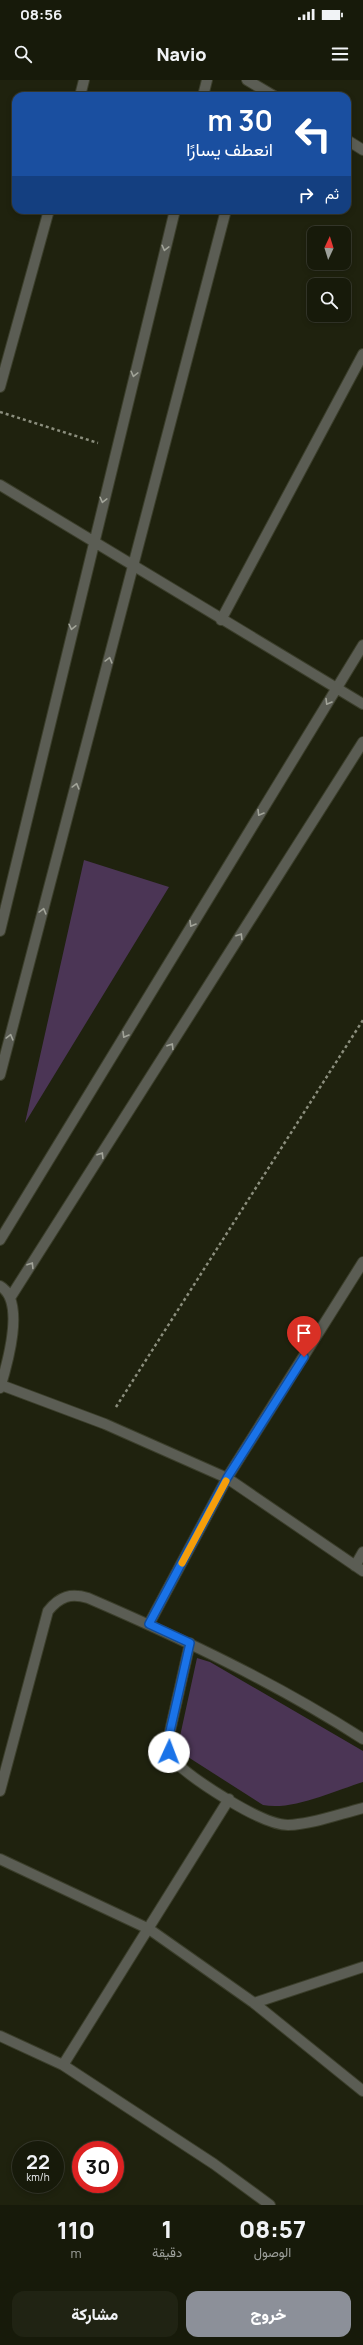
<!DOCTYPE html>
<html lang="ar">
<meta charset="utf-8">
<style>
body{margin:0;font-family:Manrope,Vazirmatn,sans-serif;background:#202313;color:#f1f3f6;direction:rtl;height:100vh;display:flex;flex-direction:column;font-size:15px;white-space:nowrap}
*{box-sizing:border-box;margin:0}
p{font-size:13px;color:#9ea19c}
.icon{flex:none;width:22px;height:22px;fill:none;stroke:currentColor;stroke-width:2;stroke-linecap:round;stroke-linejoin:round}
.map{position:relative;height:2125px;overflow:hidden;direction:ltr}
.details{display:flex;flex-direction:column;background:#171a0a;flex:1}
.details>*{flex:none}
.banner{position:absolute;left:12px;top:12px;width:339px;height:122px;border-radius:12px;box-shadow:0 2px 6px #0003,0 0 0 1px #36382b;direction:rtl;background:#1a4fa0;color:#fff;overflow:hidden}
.needle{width:26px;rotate:4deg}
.fabs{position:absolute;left:307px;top:146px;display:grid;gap:8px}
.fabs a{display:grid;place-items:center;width:44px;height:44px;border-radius:8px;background:#171a0a;box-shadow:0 2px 6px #0003,0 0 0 1px #36382b;font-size:20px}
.speed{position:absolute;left:12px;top:2061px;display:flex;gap:8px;font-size:20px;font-weight:700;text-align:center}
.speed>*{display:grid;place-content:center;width:52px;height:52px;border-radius:50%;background:#171a0a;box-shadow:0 2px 6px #0003,0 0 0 1px #36382b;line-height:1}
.speed small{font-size:10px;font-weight:400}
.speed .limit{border:6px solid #d22;background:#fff;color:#111}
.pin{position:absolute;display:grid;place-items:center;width:34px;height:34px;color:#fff;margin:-41px -17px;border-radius:50% 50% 50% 0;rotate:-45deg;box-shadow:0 0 4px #0007}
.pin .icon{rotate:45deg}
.me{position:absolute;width:44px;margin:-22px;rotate:2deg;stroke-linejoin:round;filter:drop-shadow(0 0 3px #0008)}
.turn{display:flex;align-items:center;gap:14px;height:84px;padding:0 12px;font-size:18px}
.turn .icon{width:52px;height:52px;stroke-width:2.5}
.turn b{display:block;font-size:28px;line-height:34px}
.then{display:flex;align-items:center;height:38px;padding:0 12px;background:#0003;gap:8px;font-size:15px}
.eta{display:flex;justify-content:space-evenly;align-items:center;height:68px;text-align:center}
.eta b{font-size:24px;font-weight:800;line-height:28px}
.cta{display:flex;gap:8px;margin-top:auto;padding:8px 12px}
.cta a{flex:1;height:46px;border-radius:12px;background:#8c9099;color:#fff;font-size:16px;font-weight:800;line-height:46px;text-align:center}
.cta a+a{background:#202313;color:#f1f3f6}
.status{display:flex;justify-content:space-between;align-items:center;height:28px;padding:0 20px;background:#171a0a;direction:ltr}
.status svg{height:11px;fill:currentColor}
header{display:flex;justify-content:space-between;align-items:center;height:52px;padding:0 12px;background:#171a0a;font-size:18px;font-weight:800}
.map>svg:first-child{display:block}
.green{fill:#4b3555}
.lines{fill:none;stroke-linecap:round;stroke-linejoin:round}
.street-casing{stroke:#3b3e2b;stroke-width:12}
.path{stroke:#8b8e7d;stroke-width:2.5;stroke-dasharray:3 3;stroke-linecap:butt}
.street{stroke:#5b5d54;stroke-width:10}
.oneway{stroke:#a2a499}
.route-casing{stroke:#114b97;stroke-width:10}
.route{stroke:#1a73e8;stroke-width:7}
.slow{stroke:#f59e0b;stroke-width:7}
</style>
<div class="status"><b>08:56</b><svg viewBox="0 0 49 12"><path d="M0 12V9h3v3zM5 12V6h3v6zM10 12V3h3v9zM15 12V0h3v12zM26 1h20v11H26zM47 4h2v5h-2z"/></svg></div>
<header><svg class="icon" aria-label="menu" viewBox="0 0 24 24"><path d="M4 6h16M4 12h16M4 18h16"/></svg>Navio<svg class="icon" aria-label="search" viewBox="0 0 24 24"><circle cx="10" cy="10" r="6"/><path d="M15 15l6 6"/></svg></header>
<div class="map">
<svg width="363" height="2125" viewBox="0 0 363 2125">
<rect width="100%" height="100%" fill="#1f220e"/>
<path class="green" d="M84,780l85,27 -144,236z
M197,1578l13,4 153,89v31c-29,9 -71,29 -100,23l-86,-55z"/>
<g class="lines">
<defs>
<path id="street" d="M247,0l27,16
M80,16l4,-16
M203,16l4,-16
M347,60l16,10
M0,307l49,-177
M0,405l363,219
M221,540l142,-266
M0,851l175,-721
M0,995l226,-865
M0,1160l363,-595
M0,1206c26,15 7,79 0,102
M10,1218l353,-556
M1,1305l104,39 122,54 136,93
M355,1486l8,-14
M149,1544l78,-146 136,-216
M190,1563l-22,97 1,12 5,9c20,19 87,64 114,64 25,-1 51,-11 75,-17
M0,1711l48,-180c12,-15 23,-18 40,-13 95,41 188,85 275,141
M0,1779l149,70 105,74 109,88
M254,1923l109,-36
M0,1956l63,29 151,99 56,41
M63,1985l166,-266"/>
</defs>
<use href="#street" class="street-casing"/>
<path class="path" d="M0,332l98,31
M116,1327l247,-387"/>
<use href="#street" class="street"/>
</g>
<defs><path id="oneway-chevron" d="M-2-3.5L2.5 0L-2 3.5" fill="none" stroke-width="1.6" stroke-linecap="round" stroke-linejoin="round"/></defs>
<g class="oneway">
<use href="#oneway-chevron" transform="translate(165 168) rotate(104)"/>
<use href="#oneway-chevron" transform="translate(134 294) rotate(104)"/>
<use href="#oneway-chevron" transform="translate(103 420) rotate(104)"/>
<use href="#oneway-chevron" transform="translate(72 547) rotate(103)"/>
<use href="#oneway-chevron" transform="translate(109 580) rotate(-75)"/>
<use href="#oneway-chevron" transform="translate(328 622) rotate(121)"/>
<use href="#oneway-chevron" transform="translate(76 706) rotate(-75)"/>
<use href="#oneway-chevron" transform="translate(260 733) rotate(121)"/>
<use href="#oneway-chevron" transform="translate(43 831) rotate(-75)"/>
<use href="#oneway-chevron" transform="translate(192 844) rotate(121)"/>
<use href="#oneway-chevron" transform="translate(240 856) rotate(-58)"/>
<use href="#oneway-chevron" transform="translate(125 955) rotate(121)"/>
<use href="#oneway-chevron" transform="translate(10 957) rotate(-75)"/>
<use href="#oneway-chevron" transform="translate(171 966) rotate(-58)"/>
<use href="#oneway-chevron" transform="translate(101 1075) rotate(-58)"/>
<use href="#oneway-chevron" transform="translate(31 1185) rotate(-58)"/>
</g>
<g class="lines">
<defs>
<path id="route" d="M169,1672l-1,-12 22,-97 -41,-19 78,-146 77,-121"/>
</defs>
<use href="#route" class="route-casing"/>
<use href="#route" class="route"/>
<path class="slow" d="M182,1483l44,-82"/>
</g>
</svg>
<div class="fabs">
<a><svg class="needle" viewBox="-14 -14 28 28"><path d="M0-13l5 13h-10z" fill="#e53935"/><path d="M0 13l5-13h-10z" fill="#9ea19c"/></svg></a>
<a><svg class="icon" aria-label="search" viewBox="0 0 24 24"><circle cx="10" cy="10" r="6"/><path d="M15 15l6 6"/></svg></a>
</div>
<div class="speed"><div>22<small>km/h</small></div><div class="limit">30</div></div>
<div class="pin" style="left:304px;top:1277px;background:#d93025"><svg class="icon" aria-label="arrive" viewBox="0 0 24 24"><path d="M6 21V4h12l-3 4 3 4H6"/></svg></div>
<svg class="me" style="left:169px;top:1672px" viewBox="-20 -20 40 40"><circle r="19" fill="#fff"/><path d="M0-13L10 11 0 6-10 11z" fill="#1a73e8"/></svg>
<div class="banner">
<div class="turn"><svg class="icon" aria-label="left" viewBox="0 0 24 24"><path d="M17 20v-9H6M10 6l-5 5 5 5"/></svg><div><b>30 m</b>انعطف يسارًا</div></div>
<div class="then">ثم<svg class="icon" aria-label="right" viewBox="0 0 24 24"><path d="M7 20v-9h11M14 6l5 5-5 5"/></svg></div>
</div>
</div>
<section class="details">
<div class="eta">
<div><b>08:57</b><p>الوصول</p></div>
<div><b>1</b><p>دقيقة</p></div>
<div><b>110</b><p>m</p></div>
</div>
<div class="cta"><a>خروج</a><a>مشاركة</a></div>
</section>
